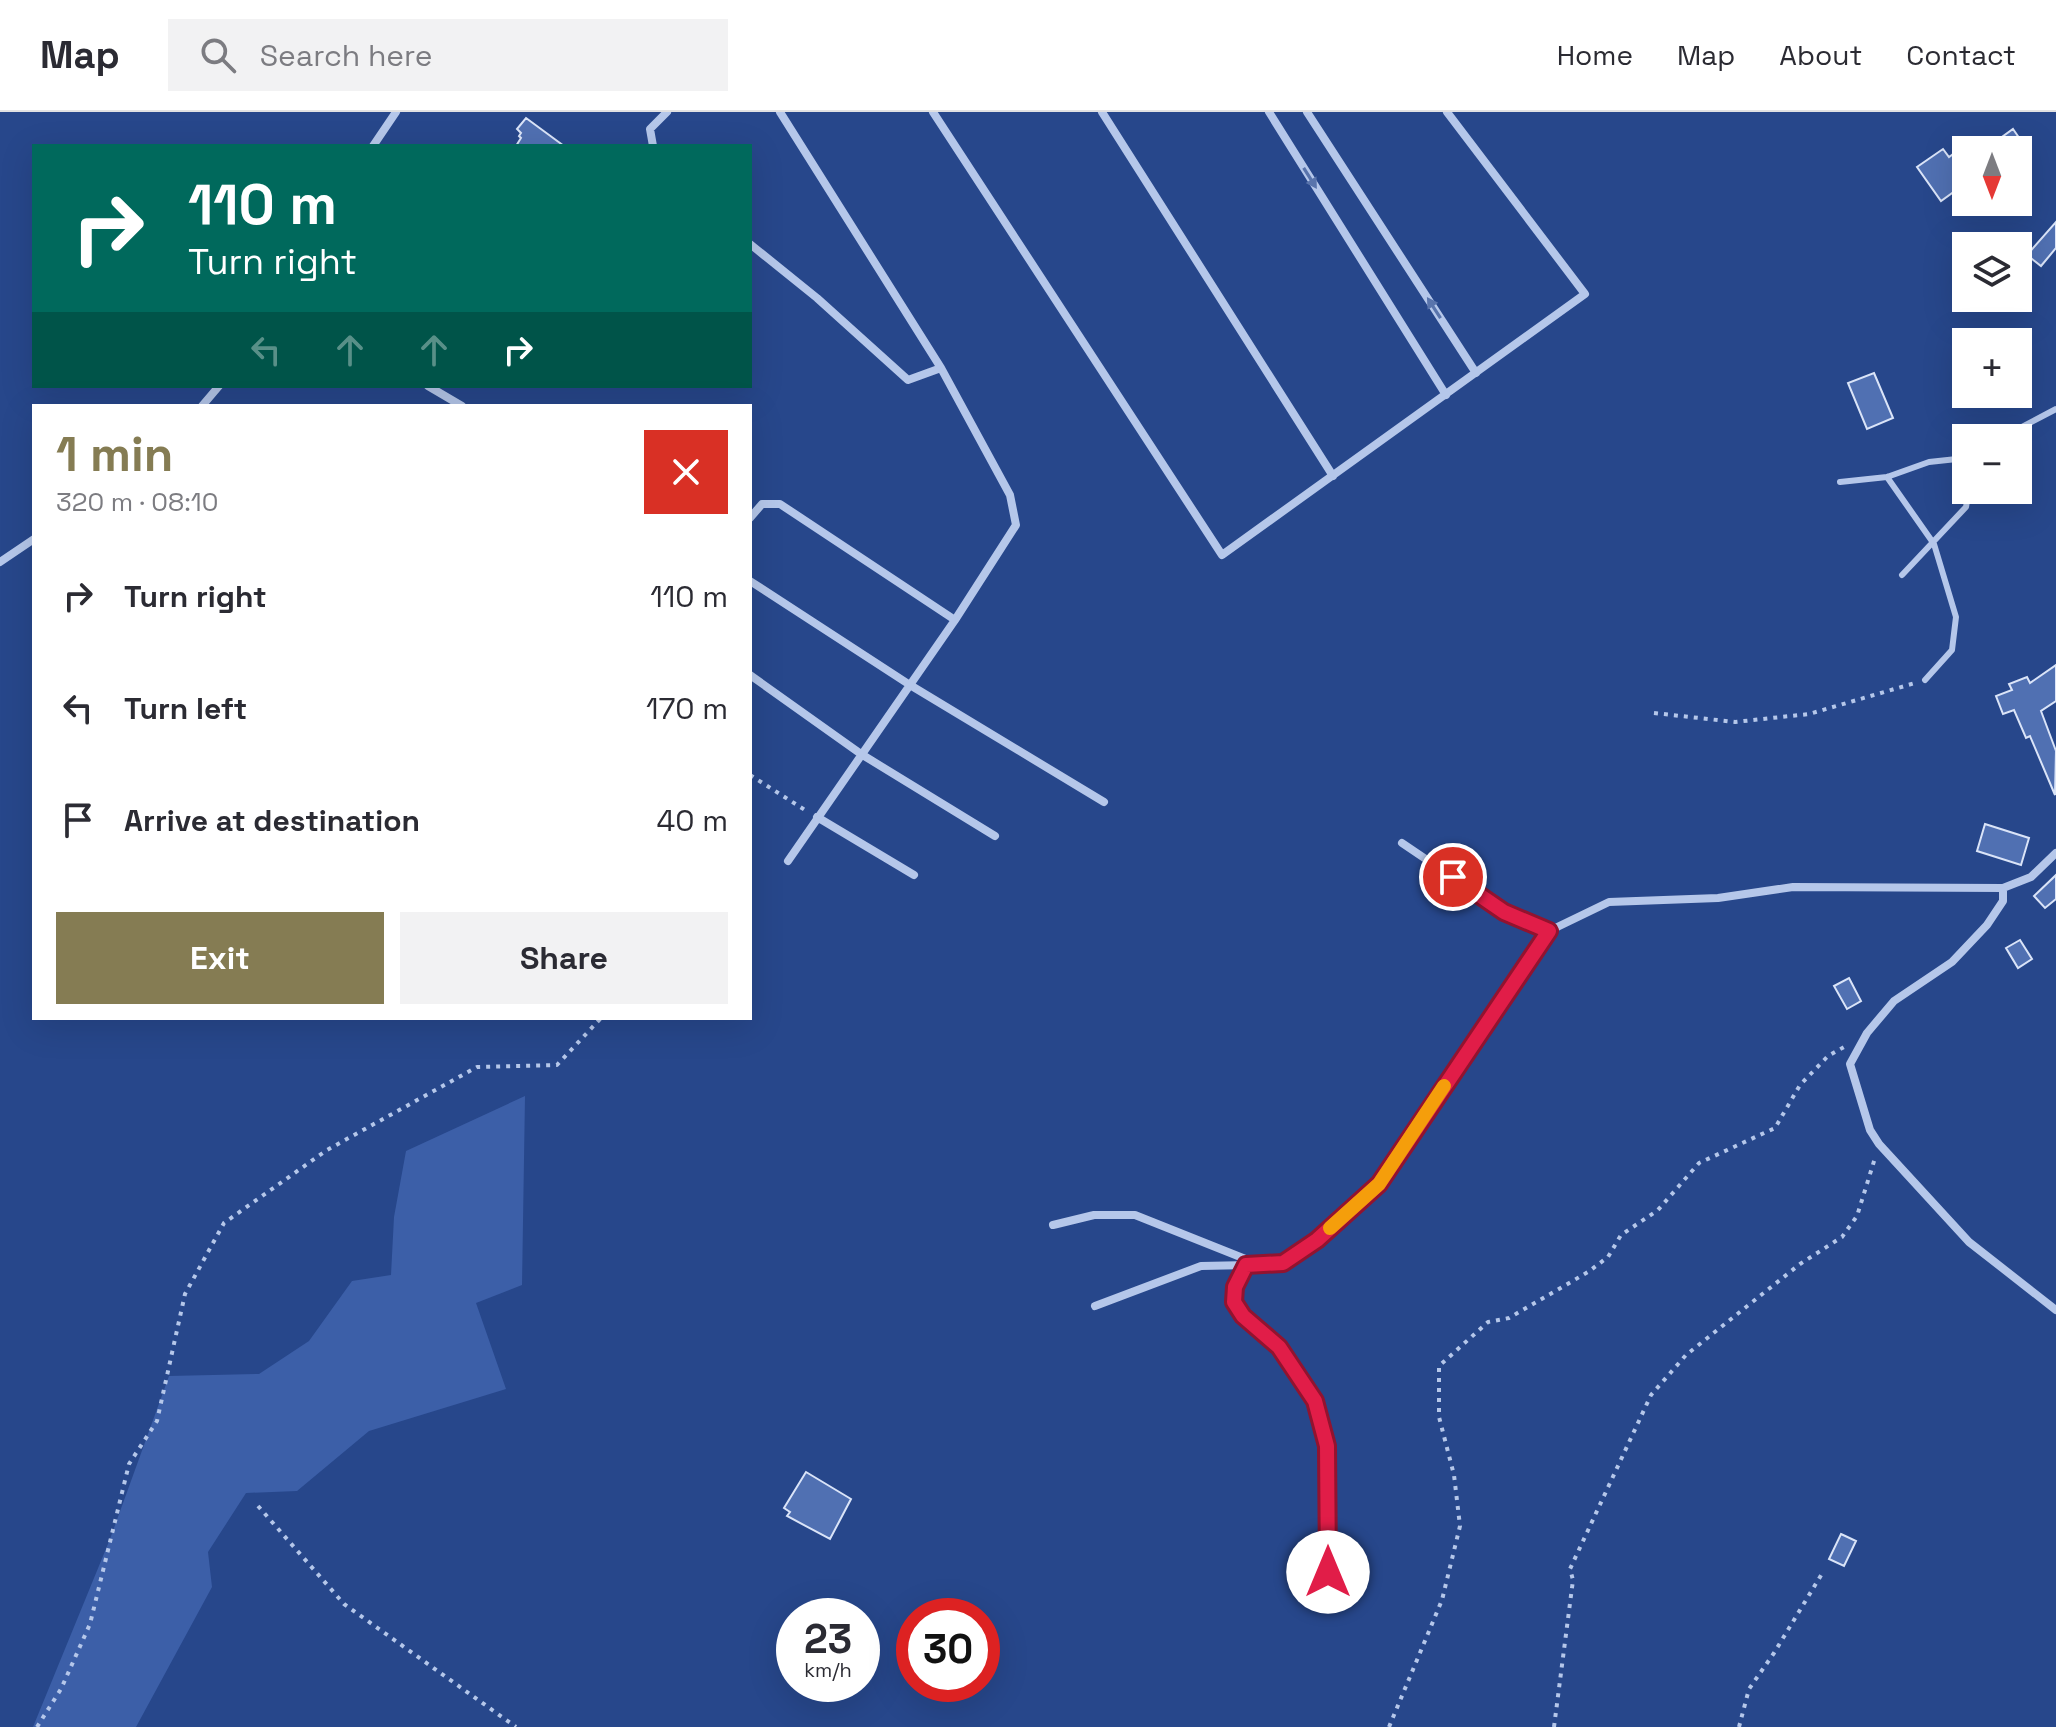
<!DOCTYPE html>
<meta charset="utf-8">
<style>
body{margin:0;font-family:"Space Grotesk",sans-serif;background:#f2f2f3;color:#2b2b33;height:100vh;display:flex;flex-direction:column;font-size:30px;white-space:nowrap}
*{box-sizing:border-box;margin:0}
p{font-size:26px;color:#7c7c81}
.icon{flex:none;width:44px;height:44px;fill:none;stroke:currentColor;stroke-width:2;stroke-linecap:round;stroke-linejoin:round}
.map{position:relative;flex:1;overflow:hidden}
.details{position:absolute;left:32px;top:292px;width:720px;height:616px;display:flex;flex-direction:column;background:#fff;border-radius:0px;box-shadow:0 8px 32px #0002}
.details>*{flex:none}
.guide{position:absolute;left:32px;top:32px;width:720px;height:244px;border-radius:0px;box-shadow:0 8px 32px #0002;background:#00695c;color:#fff;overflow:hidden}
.needle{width:52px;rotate:180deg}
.controls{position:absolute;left:1952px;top:24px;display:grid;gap:16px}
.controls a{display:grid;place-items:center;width:80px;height:80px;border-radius:0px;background:#fff;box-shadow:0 8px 32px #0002;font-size:40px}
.speed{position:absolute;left:776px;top:1486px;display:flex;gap:16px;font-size:40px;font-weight:700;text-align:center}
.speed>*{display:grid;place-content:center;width:104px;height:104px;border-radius:50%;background:#fff;box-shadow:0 8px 32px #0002;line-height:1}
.speed small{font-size:20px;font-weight:400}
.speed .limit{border:12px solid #d22;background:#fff;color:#111}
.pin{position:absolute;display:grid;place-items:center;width:68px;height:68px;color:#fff;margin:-34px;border:4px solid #fff;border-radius:50%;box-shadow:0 2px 8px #0007}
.me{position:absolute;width:88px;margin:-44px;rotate:0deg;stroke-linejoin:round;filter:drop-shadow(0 0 6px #0008)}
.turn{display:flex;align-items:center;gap:28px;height:168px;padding:0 24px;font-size:36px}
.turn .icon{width:104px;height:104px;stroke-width:2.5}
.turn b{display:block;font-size:56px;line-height:68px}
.lanes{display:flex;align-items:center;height:76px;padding:0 24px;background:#0003;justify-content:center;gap:40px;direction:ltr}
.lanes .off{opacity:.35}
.round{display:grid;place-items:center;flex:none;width:84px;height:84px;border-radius:0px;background:#f2f2f3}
.summary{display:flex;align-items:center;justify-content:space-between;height:136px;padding:0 24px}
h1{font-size:48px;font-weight:700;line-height:60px;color:#857c53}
.action{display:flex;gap:16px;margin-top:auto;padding:16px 24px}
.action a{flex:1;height:92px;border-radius:0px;background:#857c53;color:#fff;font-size:32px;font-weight:700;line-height:92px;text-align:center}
.action a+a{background:#f2f2f3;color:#2b2b33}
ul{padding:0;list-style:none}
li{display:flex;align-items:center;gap:24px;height:112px;padding:0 24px}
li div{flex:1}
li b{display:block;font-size:30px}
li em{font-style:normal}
header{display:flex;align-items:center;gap:48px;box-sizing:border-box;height:112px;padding:0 40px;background:#fff;border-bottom:2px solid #e1e1e2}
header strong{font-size:38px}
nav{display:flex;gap:44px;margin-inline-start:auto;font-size:28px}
.search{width:560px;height:72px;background:#f2f2f3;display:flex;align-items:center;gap:20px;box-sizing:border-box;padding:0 28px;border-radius:0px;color:#7c7c81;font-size:30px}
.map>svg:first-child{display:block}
.green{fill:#3c5fa8}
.building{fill:#5070b2;stroke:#dae4f8;stroke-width:2}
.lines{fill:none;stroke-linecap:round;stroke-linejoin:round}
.path{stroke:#b5c7ea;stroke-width:4;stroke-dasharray:4 6;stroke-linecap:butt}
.lane{stroke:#b5c7ea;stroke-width:6}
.street{stroke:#b5c7ea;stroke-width:8}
.oneway{fill:#5974ac}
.route-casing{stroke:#92132f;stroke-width:20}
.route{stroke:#e11d48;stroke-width:14}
.slow{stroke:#f59e0b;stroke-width:14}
</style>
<header>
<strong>Map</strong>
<div class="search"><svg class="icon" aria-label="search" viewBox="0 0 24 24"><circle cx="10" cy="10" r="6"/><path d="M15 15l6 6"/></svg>Search here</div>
<nav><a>Home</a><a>Map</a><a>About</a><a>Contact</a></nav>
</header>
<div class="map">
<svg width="2056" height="1615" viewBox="0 0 2056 1615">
<rect width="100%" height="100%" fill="#27478b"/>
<path class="green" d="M525,984l-3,189 -46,18 30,86 -137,42 -72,60 -51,2 -38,59 4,35 -76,140h-103l77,-188 59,-163 90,-2 50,-33 43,-60 39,-6 3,-58 12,-66z"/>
<path class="building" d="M526,6l38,28h-48l5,-8 -2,-2 2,-3 -4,-4z
M2013,17l9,13 -11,8h-27z
M1943,37l6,8 11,-8 6,9v25l-25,18 -24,-34z
M2056,110v26l-15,18 -14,-11z
M1874,261l19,45 -26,11 -19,-46z
M2056,553v36l-15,10 15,40 -1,44 -25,-59 -4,2 -12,-28 -11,4 -7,-18 16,-6 -3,-6 18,-7 3,6z
M1985,712l44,14 -8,27 -44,-14z
M2056,763v24l-11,9 -11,-12z
M2020,828l12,19 -14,9 -12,-20z
M1849,866l12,23 -14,8 -13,-23z
M806,1360l45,27 -21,40 -43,-23 3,-4 -6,-4z
M1841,1422l15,7 -12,25 -15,-7z"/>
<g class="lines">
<path class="path" d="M1654,601l81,9 74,-8 106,-31
M750,663l55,35
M258,1394l86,98 172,123
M37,1615l24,-38 29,-65 39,-160 28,-43 28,-127 39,-71 103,-73 150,-83 80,-2 44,-47
M1389,1615l53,-127 18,-74 -6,-51 -15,-58v-51l49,-44 21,-4 79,-46 20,-15 13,-22 37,-25 41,-47 76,-35 25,-43 28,-29 16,-9
M1554,1615l19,-147 -3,-11 81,-174 35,-40 114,-91 42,-27 15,-21 18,-58
M1739,1615l10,-38 25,-36 49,-81"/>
<path class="lane" d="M2001,326l55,-29
M1887,365l47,67 22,73 -4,33 -27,30
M1840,370l47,-5 42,-15 37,-4
M1902,463l64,-68 3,-17"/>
<path class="street" d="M780,0l161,256 69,127 6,30 -61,95 -167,241
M933,0l289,443 363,-261 -138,-182
M1102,0l231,364
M1269,0l177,283
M1307,0l169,261
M373,34l23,-34
M653,34l-3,-17 17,-17
M750,132l67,54 91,82 33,-12
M428,274l34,20
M202,294l17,-20
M750,406l12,-14h18l175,116
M0,450l34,-23
M750,469l160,104 194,117
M750,563l111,79 134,82
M817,705l97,58
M1402,731l102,69 45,19
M2003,776v13l-16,24 -35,37 -58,39 -27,32 -17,31 20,66 9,14 90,98 87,68
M1053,1113l41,-10h41l123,49 25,-1 34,-23 62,-56 170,-253 60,-29 109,-4 75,-11 210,1 28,-11 25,-24
M1246,1153l-11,22 -1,15 9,14 36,31 36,54 12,45 1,157
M1095,1194l106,-40 48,-1"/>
</g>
<defs><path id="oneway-solid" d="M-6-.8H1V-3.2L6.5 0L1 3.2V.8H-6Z" transform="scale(2)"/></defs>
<g class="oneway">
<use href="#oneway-solid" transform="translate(1310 66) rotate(58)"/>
<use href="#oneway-solid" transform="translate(1434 196) rotate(-123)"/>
</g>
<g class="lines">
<defs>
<path id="route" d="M1328,1460l-1,-126 -12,-45 -36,-54 -36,-31 -9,-14 1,-15 11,-22 37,-2 34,-23 62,-56 170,-253 -45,-19 -51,-35"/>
</defs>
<use href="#route" class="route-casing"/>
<use href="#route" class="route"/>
<path class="slow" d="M1330,1116l49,-44 65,-98"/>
</g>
</svg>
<div class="controls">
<a><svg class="needle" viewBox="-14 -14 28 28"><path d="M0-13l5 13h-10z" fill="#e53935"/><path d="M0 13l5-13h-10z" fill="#7c7c81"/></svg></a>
<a><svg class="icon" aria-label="layers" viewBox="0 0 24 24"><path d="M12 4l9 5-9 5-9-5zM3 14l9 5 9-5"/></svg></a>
<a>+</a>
<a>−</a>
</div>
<div class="speed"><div>23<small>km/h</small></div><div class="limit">30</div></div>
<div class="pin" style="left:1453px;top:765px;background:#d93025"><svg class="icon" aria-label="arrive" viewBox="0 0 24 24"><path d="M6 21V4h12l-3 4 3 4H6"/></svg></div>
<svg class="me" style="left:1328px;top:1460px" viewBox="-20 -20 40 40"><circle r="19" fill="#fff"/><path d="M0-13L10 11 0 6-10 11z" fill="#e11d48"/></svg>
<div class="guide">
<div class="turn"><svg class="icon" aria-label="right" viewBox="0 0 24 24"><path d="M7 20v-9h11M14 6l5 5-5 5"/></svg><div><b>110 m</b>Turn right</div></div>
<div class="lanes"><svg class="icon off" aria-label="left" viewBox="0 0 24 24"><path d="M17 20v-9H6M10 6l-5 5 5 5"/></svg><svg class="icon off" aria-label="ahead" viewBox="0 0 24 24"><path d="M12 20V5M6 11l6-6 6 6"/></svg><svg class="icon off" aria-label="ahead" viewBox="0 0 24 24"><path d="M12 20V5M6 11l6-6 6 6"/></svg><svg class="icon" aria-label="right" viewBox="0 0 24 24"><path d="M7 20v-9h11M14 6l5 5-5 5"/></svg></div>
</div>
<section class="details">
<div class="summary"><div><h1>1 min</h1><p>320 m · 08:10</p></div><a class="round" style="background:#d93025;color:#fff"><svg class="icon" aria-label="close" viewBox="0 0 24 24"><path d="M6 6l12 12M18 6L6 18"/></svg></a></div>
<ul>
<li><svg class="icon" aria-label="right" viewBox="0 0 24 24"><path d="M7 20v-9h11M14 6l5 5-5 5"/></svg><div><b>Turn right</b></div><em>110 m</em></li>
<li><svg class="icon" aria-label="left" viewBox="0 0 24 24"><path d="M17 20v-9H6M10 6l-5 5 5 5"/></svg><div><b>Turn left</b></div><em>170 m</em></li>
<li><svg class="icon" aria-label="arrive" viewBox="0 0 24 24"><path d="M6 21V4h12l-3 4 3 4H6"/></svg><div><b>Arrive at destination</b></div><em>40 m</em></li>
</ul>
<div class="action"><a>Exit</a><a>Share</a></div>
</section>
</div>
